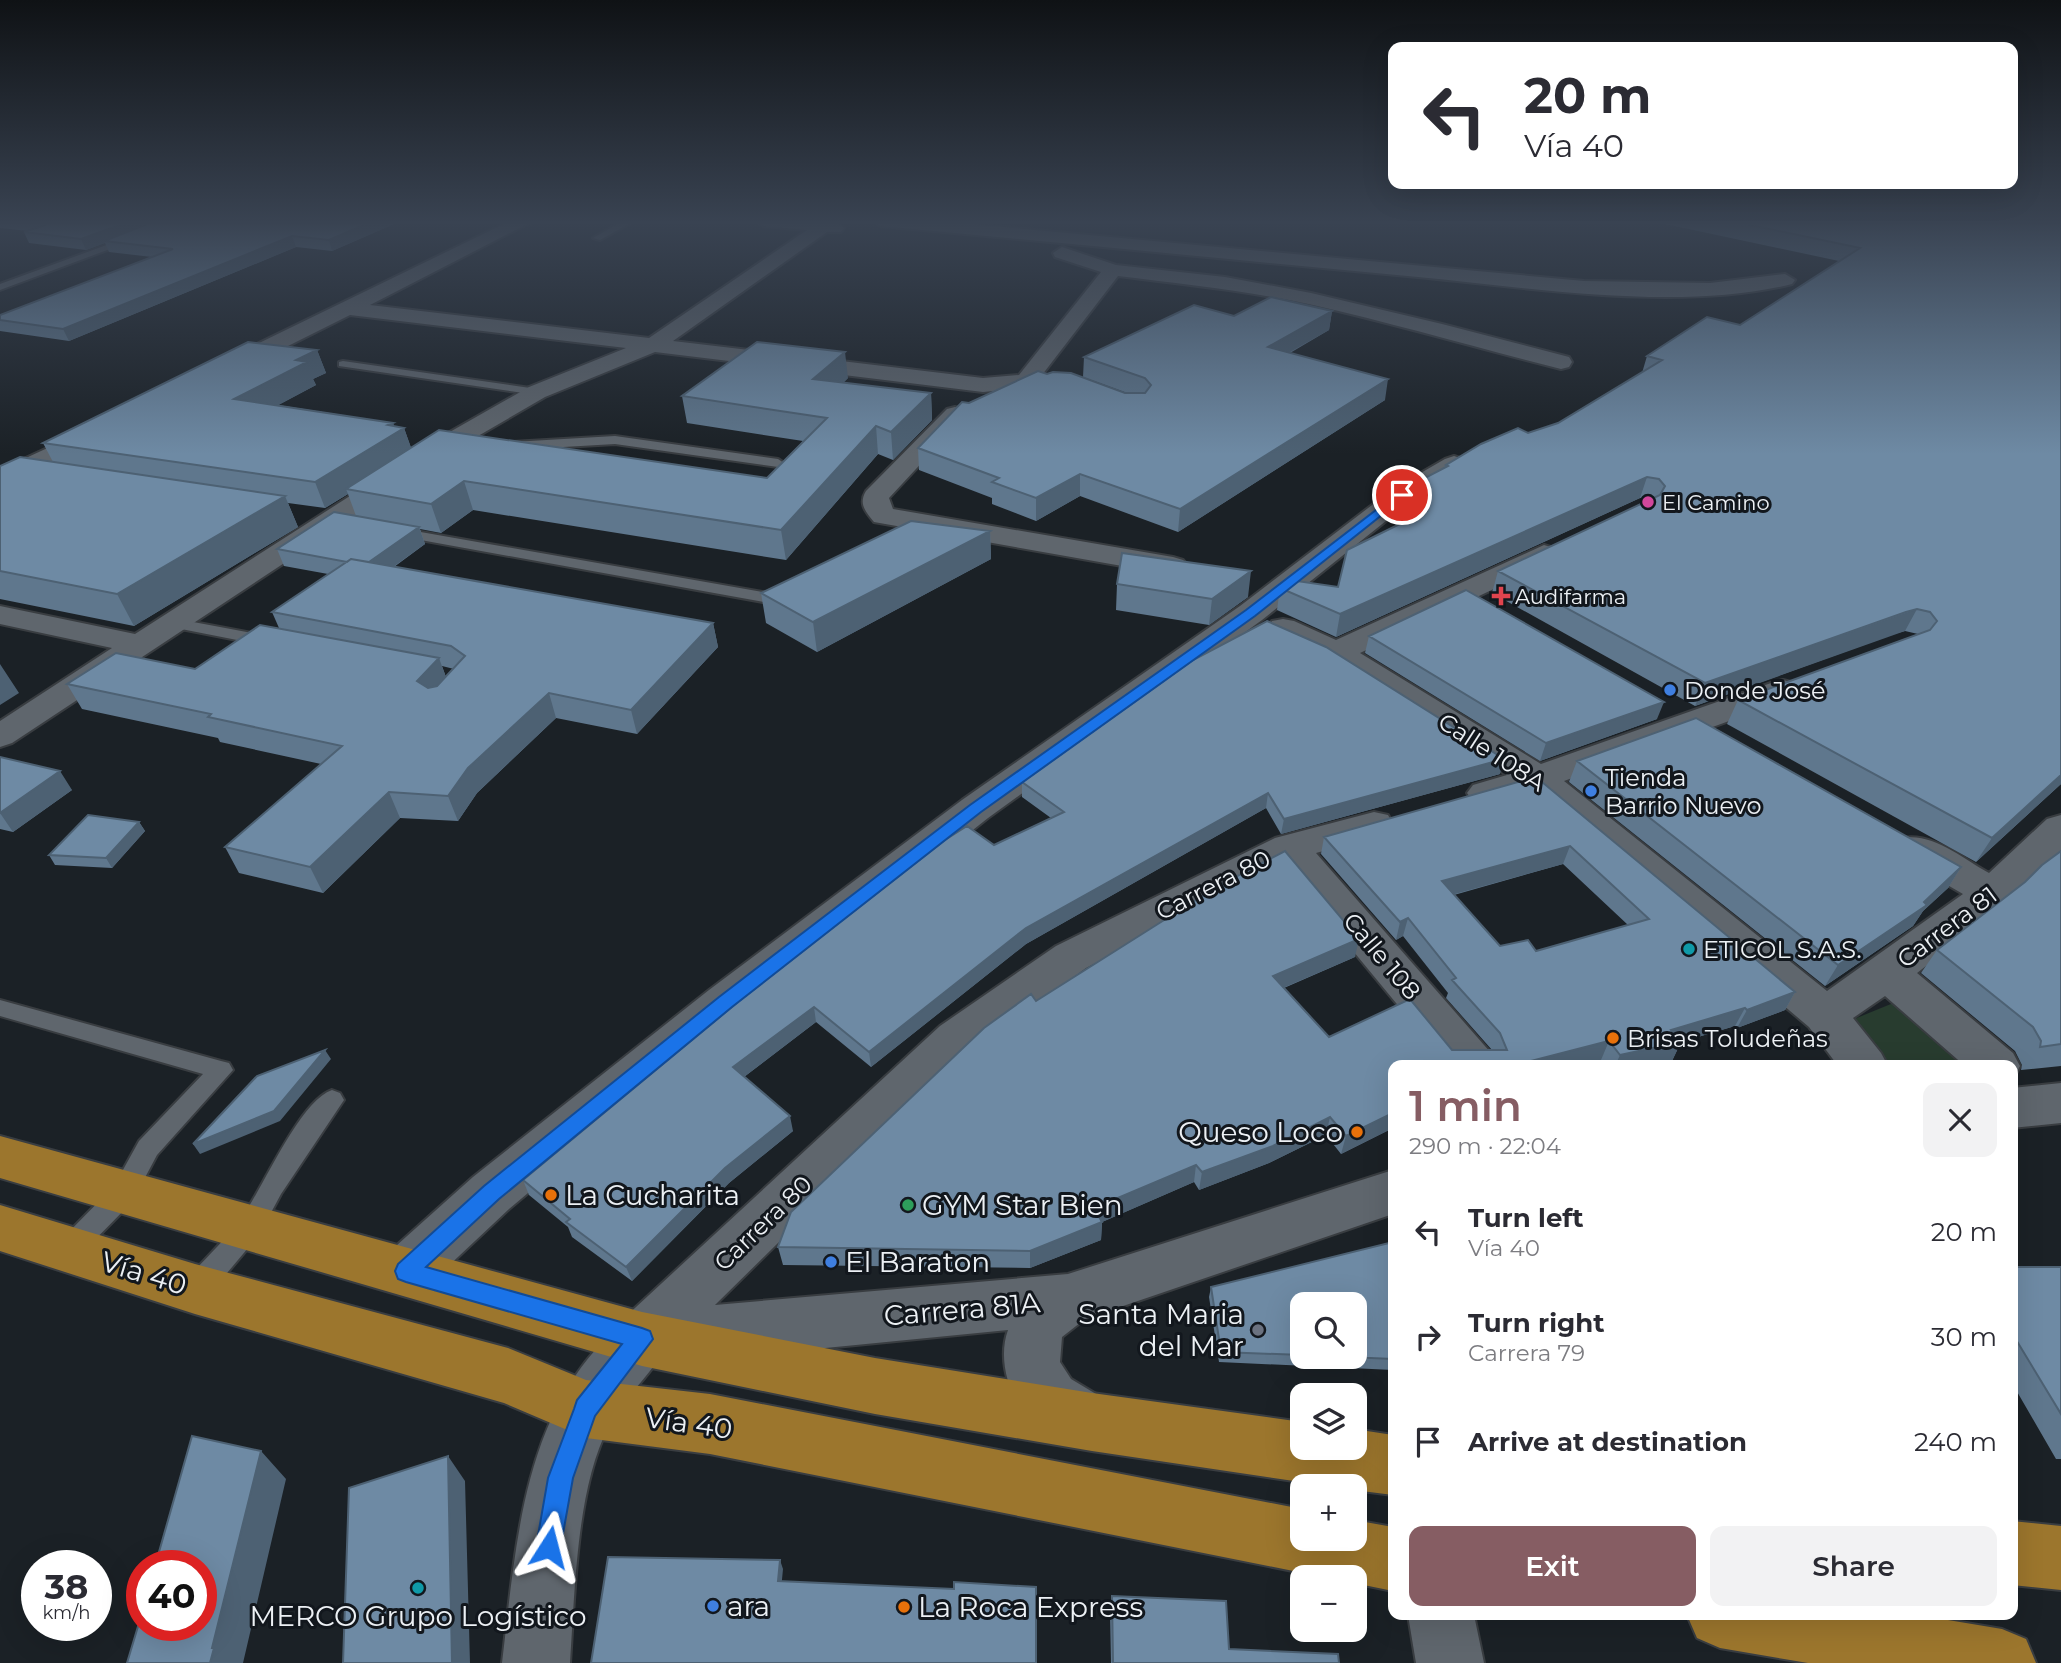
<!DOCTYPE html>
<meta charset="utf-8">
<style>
body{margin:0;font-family:Montserrat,sans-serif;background:#f2f2f3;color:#2b2b33;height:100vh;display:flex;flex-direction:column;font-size:26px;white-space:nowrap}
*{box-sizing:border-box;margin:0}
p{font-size:23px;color:#7c7c81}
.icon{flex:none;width:38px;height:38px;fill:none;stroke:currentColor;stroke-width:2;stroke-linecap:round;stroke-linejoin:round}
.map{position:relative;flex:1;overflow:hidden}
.side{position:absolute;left:1388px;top:1060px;width:630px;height:560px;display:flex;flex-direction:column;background:#fff;border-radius:14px;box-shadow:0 7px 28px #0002}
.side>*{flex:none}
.hud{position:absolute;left:1388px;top:42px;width:630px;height:147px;border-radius:14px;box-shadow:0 7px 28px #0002;background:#fff;color:#2b2b33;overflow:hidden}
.controls{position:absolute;left:1290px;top:1292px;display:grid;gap:14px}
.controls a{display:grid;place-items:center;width:77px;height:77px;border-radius:14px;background:#fff;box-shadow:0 7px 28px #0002;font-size:35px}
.speed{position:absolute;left:21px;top:1550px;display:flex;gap:14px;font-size:35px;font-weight:700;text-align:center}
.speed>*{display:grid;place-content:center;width:91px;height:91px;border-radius:50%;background:#fff;box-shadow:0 7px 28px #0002;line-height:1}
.speed small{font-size:18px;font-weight:400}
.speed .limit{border:10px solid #d22;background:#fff;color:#111}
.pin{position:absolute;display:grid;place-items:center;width:60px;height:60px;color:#fff;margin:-30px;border:4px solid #fff;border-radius:50%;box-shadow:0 2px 7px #0007}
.me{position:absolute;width:77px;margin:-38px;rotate:9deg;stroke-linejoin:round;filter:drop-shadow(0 0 5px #0008)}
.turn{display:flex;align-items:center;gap:24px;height:147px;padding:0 21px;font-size:32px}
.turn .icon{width:91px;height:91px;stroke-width:2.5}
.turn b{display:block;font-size:49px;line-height:60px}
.round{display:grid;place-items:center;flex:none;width:74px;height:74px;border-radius:14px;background:#f2f2f3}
.overview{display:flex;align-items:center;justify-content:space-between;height:119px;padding:0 21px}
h1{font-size:42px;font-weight:600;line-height:52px;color:#865d63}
.button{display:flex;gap:14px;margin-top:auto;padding:14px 21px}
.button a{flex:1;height:80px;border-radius:14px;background:#865d63;color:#fff;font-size:28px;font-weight:600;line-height:80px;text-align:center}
.button a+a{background:#f2f2f3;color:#2b2b33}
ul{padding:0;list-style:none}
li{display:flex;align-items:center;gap:21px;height:105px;padding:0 21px}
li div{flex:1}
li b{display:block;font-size:26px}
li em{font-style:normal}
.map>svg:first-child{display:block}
.green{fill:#283c2f}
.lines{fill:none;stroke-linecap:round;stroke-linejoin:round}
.service-casing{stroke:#393d41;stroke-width:4}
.minor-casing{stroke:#393d41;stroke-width:4}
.tertiary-casing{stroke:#393d41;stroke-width:4}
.trunk-casing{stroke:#393d41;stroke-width:4}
.service{fill:#5f666d;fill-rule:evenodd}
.minor{fill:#5f666d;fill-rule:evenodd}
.tertiary{fill:#5f666d;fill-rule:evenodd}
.trunk{fill:#9c762d;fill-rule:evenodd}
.wall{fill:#5f778d;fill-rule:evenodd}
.shaded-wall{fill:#4d6173}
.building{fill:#6e8aa4;stroke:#4d6173;stroke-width:2;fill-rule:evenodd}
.route{fill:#1a73e8;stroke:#114b97;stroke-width:2}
.hotel-dot{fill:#d1479c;stroke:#12171d;stroke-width:2.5}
.health-dot{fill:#e0444e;stroke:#12171d;stroke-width:2.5}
.shop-dot{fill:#3f7fe0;stroke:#12171d;stroke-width:2.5}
.culture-dot{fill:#0f9aa8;stroke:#12171d;stroke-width:2.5}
.food-dot{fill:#e8710a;stroke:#12171d;stroke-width:2.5}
.leisure-dot{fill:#2e9e5b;stroke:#12171d;stroke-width:2.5}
.worship-dot{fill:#6b7280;stroke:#12171d;stroke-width:2.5}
.labels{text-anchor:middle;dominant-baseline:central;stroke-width:6;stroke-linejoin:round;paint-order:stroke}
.far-poi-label{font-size:21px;fill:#ecf0f4;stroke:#12171d;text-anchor:start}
.poi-label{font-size:24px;fill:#ecf0f4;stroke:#12171d;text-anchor:start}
.street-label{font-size:24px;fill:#ecf0f4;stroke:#12171d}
.near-poi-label{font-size:28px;fill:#ecf0f4;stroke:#12171d;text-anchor:start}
.near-street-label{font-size:28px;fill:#ecf0f4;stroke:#12171d}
</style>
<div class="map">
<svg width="2061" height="1663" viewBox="0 0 2061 1663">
<rect width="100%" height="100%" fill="#1b2126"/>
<path class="green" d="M1908,997l80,69h-113l-38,-40z"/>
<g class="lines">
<defs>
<path id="service" d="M172,221h13l-185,69v-6z
M623,221h11l-34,19 -7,-2z
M343,361l194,28 6,3 -6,3 -198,-29v-4z
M615,436l163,23 6,4 -6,4 -163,-23 -103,6 -6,-4 6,-4z
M398,528l382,67 8,5 -8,5 -387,-70v-6z
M172,618l96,18 8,5 -8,5 -102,-20 -2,-3z
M0,1000l221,61 8,2 4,7 -76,85 -25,47 -54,55 -9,4 -9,-4 -4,-8 4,-8 54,-55 25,-45 64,-67 -203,-58z
M332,1090l8,3 4,7 -63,94 -22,41 -53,63 -10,4 -10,-4 -4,-9 4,-9c18,-20 38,-39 54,-60 22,-29 59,-119 92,-130z"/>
<path id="minor" d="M510,221h23l-163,84 279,33 158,-108 -43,-4 -9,-5h86l-2,3 5,4 -3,4h-14l-154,109 310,37 36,-3 82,-103 -46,-15 -2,-4 9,-6 54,18 109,12 86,16 131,31 127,33 3,5 -3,5 -8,2c-83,-21 -165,-45 -248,-64 -64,-14 -130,-21 -195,-29l-76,99 31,4 3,5 -3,5 -8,2 -39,-3 -43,4 -328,-40 -110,45 -79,46 -454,300 -12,4v-26l112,-73 -112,-24v-18l135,28 313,-201 81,-46 97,-39 -276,-33 -114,57h-16l-3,-5 3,-5z
M872,221h67l645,60 126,2 75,-9 10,6 -3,4c-112,28 -260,4 -374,-7 -179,-17 -358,-34 -537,-51z
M955,407l8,2 4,5 -78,84 4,11 280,48 10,3 5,6 -5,6 -10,3 -299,-53c-8,-10 -16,-18 -8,-31l81,-82z
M95,426l9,2 3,5 -3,5 -104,50v-18z
M1454,456l9,3 4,5 -4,5 -52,32 -149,119 -274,198 -247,196 -232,195 -84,79 -19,8 -19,-8 -8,-17 8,-17 86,-77 236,-187 253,-190 278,-194 153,-117 52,-30z
M1544,545l10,3 4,6 -4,6 -194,93 181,111 230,-81 12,-3 12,3 5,7 -5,7 -231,84 263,210 136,-97 -64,-37 -6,-9 6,-9c31,-9 64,20 90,34l58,-54 14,-4v35l-54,53 -90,70 96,80 7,13 -7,13 -1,-13h-47l-80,-70 -32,22 28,35 7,13h-50l-29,-39 -278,-235 -45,13 -13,-4 -6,-8 6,-8 34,-10 -182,-116 -53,-24 -5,-7 5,-7 11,-2 11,2 42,19z
M1374,812l14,3 5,9 -5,9 -72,20 175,200 7,13h-50l-165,-200 -197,102 -114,84 -257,253 353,-31 325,-104v44l-308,105 -23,18 -2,25 11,17 25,15 8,21 -8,21 -21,8c-12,-4 -25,-9 -35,-16 -28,-20 -44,-65 -32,-98l-326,32 -17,-7 -23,11 -20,-8 -8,-19 8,-19 318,-294 116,-80 219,-108z
M2061,1083v40l-49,5v-40z
M1408,1615h66l10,48h-68z"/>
<path id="tertiary" d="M642,1312l20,8 8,19c-14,33 -45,55 -61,87 -33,62 -34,167 -39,237h-68c13,-107 19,-231 95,-315 17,-18 22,-27 45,-36z"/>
<path id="trunk" d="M0,1136l642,176 233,46 217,35 210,29v25h52v-18l39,6v60l-39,-5v-4h-26l-236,-35 -217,-37 -233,-48 -642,-188z
M0,1205l195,59 313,84 78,32 124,14 592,115v29h52v-18l39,7v64l-39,-8v-6h-31l-613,-123 -124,-16 -82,-35 -309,-89 -195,-63z
M2012,1521l49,5v64l-49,-5z
M1687,1615h231l84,14 24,10 10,24h-228l-88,-15 -23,-10z"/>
</defs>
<use href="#service" class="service-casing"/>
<use href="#minor" class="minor-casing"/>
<use href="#tertiary" class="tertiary-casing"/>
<use href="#trunk" class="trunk-casing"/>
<use href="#service" class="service"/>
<use href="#minor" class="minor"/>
<use href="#tertiary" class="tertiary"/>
<use href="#trunk" class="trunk"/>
</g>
<path class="wall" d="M0,221h393l1,3 -62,27 -36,-4 -227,94 -69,-10v-16l152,-58 -43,-5 -4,-9 -19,7 -57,-7 -5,-11 5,-1 -29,-3z
M1651,221h410v563l-85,78 -249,-138 11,-24 180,-66 -13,-3 -11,3 -199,72 -203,-113 6,-22 153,-72 -11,-1 -304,139 -59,-27 3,-22 58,-1 62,-63 -5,-2 5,-21 8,-5 2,-9 35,-19 1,-3 82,-32 30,-10 84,-50 5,-17 93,-31 99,-64z
M1332,311l-3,19 -39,23 95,47 -207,132 -98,-36 -44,25 -44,-17v-6l-73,-28 -1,-22 51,-45 78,-29 80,19 -44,-16 1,-20 150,-41z
M317,350l9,23 -13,6 3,6 -38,20 115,18 1,3 10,2 7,20 356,30 36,-37 -116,-18 -5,-27 166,-18 -5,5 88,10 1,27 -39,40 -15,-6 -92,106 -313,-50 -32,23 -21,-4 5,15 -31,23 319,56 5,24 -81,87 -81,-16 -79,75 -19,28 -58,-3 -77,75 -84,-20 -14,-26 96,-83 -101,-22 -2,-4 -136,-29 -15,-25 128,-15 84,-41 -7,-16 56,-38 -44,-8 -7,-17 79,-33 -8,-22 -23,14 -37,-5 10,24 -164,99 -134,-27v-133l53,-4 -10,-19zM442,666l12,3 -8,8z
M990,531l1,28 -174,93 -51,-29 -5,-30z
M1117,584l131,13 -39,28 -93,-15z
M1369,636l288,83 -117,42 -175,-108z
M0,757l72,33 -59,42 -13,-3z
M1577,761l384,106 -13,21 -25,23 -10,15 -88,60 -256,-204z
M1500,774l-219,60 -15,-26 -240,136 -155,123 -55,-45 -72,55 49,54 -64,52 -97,98 -60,-44 -4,-10 -39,-32 -6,-15 471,-335 57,-27 -29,-21v-15z
M1536,777l259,215 -10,18 -48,18 -2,-2 -54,16 -9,19 -25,5h-41l-5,-6 -25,6h-183v62l-52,26 -15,-19 -57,28 -70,27 -5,-8 -92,40 -1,18 -71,28 -247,-3 -5,-18 258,-246 319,-44 -71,31 45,49 123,13h40l-46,-52 2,-5 -45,-57 -7,4 -75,-86 3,-17zM1563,864l65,61 -92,26 -36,-5 -46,-51z
M139,822l6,9 -33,37 -57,-3 -6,-10z
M2061,851v215l-40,4 1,-5 -7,-14 -94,-78 16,-23 88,-68z
M1393,1242v128l-174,-8 -10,-65 2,-10zM1302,1304l52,52h-52z
M2012,1267h49v192h-5l-44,-76z
M1112,1596l117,53 110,14h-228l-1,-52z"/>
<path class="shaded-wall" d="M131,221h33l-60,20 1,2 -19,7 -5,-11z
M373,221h20l1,3 -62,27 -3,-11z
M292,236l4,11 -227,94 -6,-12z
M1332,311l-3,19 -64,36 3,-19z
M317,350l9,23 -13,6 3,6 -71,38 -11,-24 62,-39z
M845,352l3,26 -32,28 -3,-27z
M1388,379l-3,21 -207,132 2,-23z
M931,393l1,27 -39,40 -2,-28z
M393,423l3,10 8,-5 9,25 -67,36 2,5 -23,14 -10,-26z
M876,426l2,28 -92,106 -5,-30z
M1080,474v22l-44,25v-23z
M1647,477l-7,21 -304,139 4,-23z
M464,481l9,29 -32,23 -10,-29z
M285,496l13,31 -164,99 -17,-32z
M419,527l6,17 -53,38 -6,-17z
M990,531l1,28 -174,93 -4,-30z
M1251,571l-3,26 -39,28 3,-26z
M1917,609l-12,22 -210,75 10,-23z
M713,623l5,24 -81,87 -6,-24z
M439,658l9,25 -22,22 -9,-24z
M0,664l19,29 -19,12z
M549,693l7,25 -79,75 -19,28 -10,-25 20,-28z
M1664,702l-7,17 -117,42 6,-18z
M1504,759l-4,15 -219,60 3,-15z
M60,771l12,19 -59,42 -13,-19z
M2061,775v9l-85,78 16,-24z
M389,792l11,26 -77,75 -13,-26z
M1268,793l-2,15 -240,136 -155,123 -2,-15 157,-124z
M139,822l6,9 -33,37 -6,-10z
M1570,846l-7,18 -126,35 5,-18z
M1961,867l-13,21 -25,23 -10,15 -88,60 13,-21 86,-63z
M1408,918l-5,18 -7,4 4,-18z
M1359,939l-4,18 -86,37 4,-18z
M1795,992l-10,18 -48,18 10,-18z
M814,1007l2,15 -80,61 -3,-16z
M1745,1008l-10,18 -54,16 -9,19 -25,5h-32l5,-11 51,-25z
M1609,1041l-8,19 -25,6h-64z
M325,1050l6,9 -51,62 -80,33 -7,-10z
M1393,1113v15l-52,26 5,-18z
M790,1116l3,15 -64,52 -97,98 -6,-14 99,-99z
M1330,1117l-4,18 -57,28 -70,27 3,-18z
M1196,1165l-2,17 -101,44 1,-18z
M1102,1222l-1,18 -71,28v-17z
M261,1451l25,28 -43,184h-33l2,-15z
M448,1456l17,25 5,182h-18z
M780,1560l3,9 -2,21 -3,-9z"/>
<path class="building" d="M31,221h100l-50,18 -57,-7 27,-9z
M155,221h218l-44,19 -37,-4 -229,93 -63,-9v-5l173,-66 -69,-8z
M1731,221h330v554l-69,63 -254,-138 192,-70 7,-9 -7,-9 -13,-3 -11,3 -201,71 -207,-112 162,-76 5,-9 -6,-7 -12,-2 -307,137 -60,-26 10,-8 48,7 9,-37 79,-39 -26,-10 18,-10 -8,-4 7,-5 31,-16 -2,-1 35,-21 37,-16 10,5 30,-10 104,-63 -15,-4 60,-39 33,8 120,-77z
M1271,297l61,14 -64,36 120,32 -208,130 -100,-35 -44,24 -44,-16 7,-4 -81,-30 44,-46 7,1 69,-32 9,3 6,-2 18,1 54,20h20l6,-8 -6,-7 -61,-21 110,-52 40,11z
M248,342l69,8 -21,10 11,2 -73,37 159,24 -5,2 16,3 -89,54 -272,-39z
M757,342l88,10 -32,27 118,14 -40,39 -15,-6 -95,104 -317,-49 -33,23 -85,-15 93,-59 328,48 60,-60 -145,-22z
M20,457l265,39 -168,98 -117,-23v-105z
M334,512l85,15 -50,35 -18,-3 -4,3 -70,-13z
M911,521l79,10 -177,91 -52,-29z
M1122,553l129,18 -39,28 -95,-15z
M351,559l362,64 -82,87 -82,-17 -81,75 -20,28 -59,-4 -79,75 -85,-20 117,-101 -134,-29 3,-3 -144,-30 49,-31 79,16 65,-44 179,33 -22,23 11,7 9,-2 28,-30 -14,-10 -179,-34z
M1466,590l198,112 -118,41 -177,-107z
M1267,621l59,26 178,112 -220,60 -16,-26 -242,135 -157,124 -55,-45 -81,60 57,49 -65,52 -99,99 -60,-45 4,-3 -47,-39 216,-179 206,-161 22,-14 27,19 70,-33 -42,-30 171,-122z
M1696,718l265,149 -37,35 3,3 -89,60 -261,-204z
M0,757l60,14 -60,42z
M1536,777l259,215 -48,18 -2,-2 -74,22 10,12 -61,13 -11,-14 -97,25h-119v47l-47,23 -16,-19 -57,29 -71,26 -6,-7 -102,43 8,14 -72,29 -252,-4 13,-35 193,-184 47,-34 5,7 182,-115 67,-35 74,88 -86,37 56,61 81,-38 42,51h55l-7,-17 -48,-53 4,-2 -48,-60 -8,4 -76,-85zM1570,846l79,73 -113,32 -8,-11 -28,6 -58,-65z
M88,815l51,7 -33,36 -57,-3z
M2061,851v193l-21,3 1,-6 -8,-14 -96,-77 88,-68 17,-17z
M325,1050l-51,61 -81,33 64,-68z
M1393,1242v117l-68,-3h29v-52h-52v51l-81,-3 -10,-65z
M2012,1267h49v147l-49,-81z
M192,1436l69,15 -49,197h2l-4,15h-83l15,-50v13h59v-60h-46z
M448,1456l4,207h-109l6,-175z
M608,1557l172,3 -2,21 176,8v-7l82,5v76h-445z
M1112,1596l114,5 3,48 109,5 1,9h-226z"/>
<linearGradient id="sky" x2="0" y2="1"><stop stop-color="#0f1215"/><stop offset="0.49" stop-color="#394352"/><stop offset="1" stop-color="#394352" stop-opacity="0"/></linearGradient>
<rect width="2061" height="454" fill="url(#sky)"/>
<path class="route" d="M1398,493l9,2 -152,121 -274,196 -249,195 -233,192 -73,68 216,61 8,3 3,8 -58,77 -22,62 -14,78 -10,4 -9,-4 -4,-9 12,-69 26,-69 3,-9 45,-56 -216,-62 -8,-3 -3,-8 3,-7 86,-78 235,-189 251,-192 276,-195z"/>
<circle class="hotel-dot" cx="1648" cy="502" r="7"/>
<path class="health-dot" d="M1497.5 585.5h7v7h7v7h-7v7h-7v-7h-7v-7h7z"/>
<g class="shop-dot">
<circle cx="1670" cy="690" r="7"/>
<circle cx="1591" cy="791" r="7"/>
<circle cx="831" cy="1262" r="7"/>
<circle cx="713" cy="1606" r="7"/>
</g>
<g class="culture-dot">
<circle cx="1689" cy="949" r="7"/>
<circle cx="418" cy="1588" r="7"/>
</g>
<g class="food-dot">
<circle cx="1613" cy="1038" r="7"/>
<circle cx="1357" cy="1132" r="7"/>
<circle cx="551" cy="1195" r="7"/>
<circle cx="904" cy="1607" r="7"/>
</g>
<circle class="leisure-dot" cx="908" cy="1205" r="7"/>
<circle class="worship-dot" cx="1258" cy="1330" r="7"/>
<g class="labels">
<g class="far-poi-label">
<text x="1662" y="502">El Camino</text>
<text x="1515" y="596">Audifarma</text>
</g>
<g class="poi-label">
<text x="1684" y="690">Donde José</text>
<text x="1605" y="777">Tienda<tspan x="1605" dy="28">Barrio Nuevo</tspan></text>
<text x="1703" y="949">ETICOL S.A.S.</text>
<text x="1627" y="1038">Brisas Toludeñas</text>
</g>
<g class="street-label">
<text transform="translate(1492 752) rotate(33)">Calle 108A</text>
<text transform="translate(1213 885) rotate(-27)">Carrera 80</text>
<text transform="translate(1947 927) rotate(-37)">Carrera 81</text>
<text transform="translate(1382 956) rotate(50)">Calle 108</text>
<text transform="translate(763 1223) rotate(-44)">Carrera 80</text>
</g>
<g class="near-poi-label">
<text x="1343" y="1132" text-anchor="end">Queso Loco</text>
<text x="565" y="1195">La Cucharita</text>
<text x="922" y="1205">GYM Star Bien</text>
<text x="845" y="1262">El Baraton</text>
<text x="1244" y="1314" text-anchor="end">Santa Maria<tspan x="1244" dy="32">del Mar</tspan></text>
<text x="727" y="1606">ara</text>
<text x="918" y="1607">La Roca Express</text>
<text x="418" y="1616" text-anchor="middle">MERCO Grupo Logístico</text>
</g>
<g class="near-street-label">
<text transform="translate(144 1273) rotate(17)">Vía 40</text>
<text transform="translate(962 1309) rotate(-5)">Carrera 81A</text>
<text transform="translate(689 1423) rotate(8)">Vía 40</text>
</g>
</g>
</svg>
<div class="controls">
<a><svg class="icon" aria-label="search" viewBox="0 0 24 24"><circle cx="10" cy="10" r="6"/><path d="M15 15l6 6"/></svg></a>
<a><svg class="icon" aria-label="layers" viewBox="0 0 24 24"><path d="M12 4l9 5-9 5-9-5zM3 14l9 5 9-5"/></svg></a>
<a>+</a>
<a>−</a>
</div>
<div class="speed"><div>38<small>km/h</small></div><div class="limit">40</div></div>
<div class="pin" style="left:1402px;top:495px;background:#d93025"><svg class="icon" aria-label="arrive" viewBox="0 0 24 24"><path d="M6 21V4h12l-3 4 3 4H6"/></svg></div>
<svg class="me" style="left:549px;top:1547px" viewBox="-20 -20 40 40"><path d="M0-17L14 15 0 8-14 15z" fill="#1a73e8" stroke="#fff" stroke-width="4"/></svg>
<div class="hud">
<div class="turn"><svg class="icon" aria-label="left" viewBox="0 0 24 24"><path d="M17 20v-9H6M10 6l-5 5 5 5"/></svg><div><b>20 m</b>Vía 40</div></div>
</div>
<section class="side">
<div class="overview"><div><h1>1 min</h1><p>290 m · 22:04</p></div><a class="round"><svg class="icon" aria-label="close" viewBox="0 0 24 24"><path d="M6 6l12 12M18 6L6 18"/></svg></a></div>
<ul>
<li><svg class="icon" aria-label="left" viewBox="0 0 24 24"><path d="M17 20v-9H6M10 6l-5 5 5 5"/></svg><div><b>Turn left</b><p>Vía 40</p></div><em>20 m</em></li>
<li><svg class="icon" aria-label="right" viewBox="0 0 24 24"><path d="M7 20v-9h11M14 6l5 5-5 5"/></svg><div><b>Turn right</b><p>Carrera 79</p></div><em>30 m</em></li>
<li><svg class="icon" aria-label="arrive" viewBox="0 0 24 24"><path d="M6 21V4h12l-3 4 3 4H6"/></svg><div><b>Arrive at destination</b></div><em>240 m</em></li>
</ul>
<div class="button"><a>Exit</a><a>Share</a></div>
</section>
</div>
